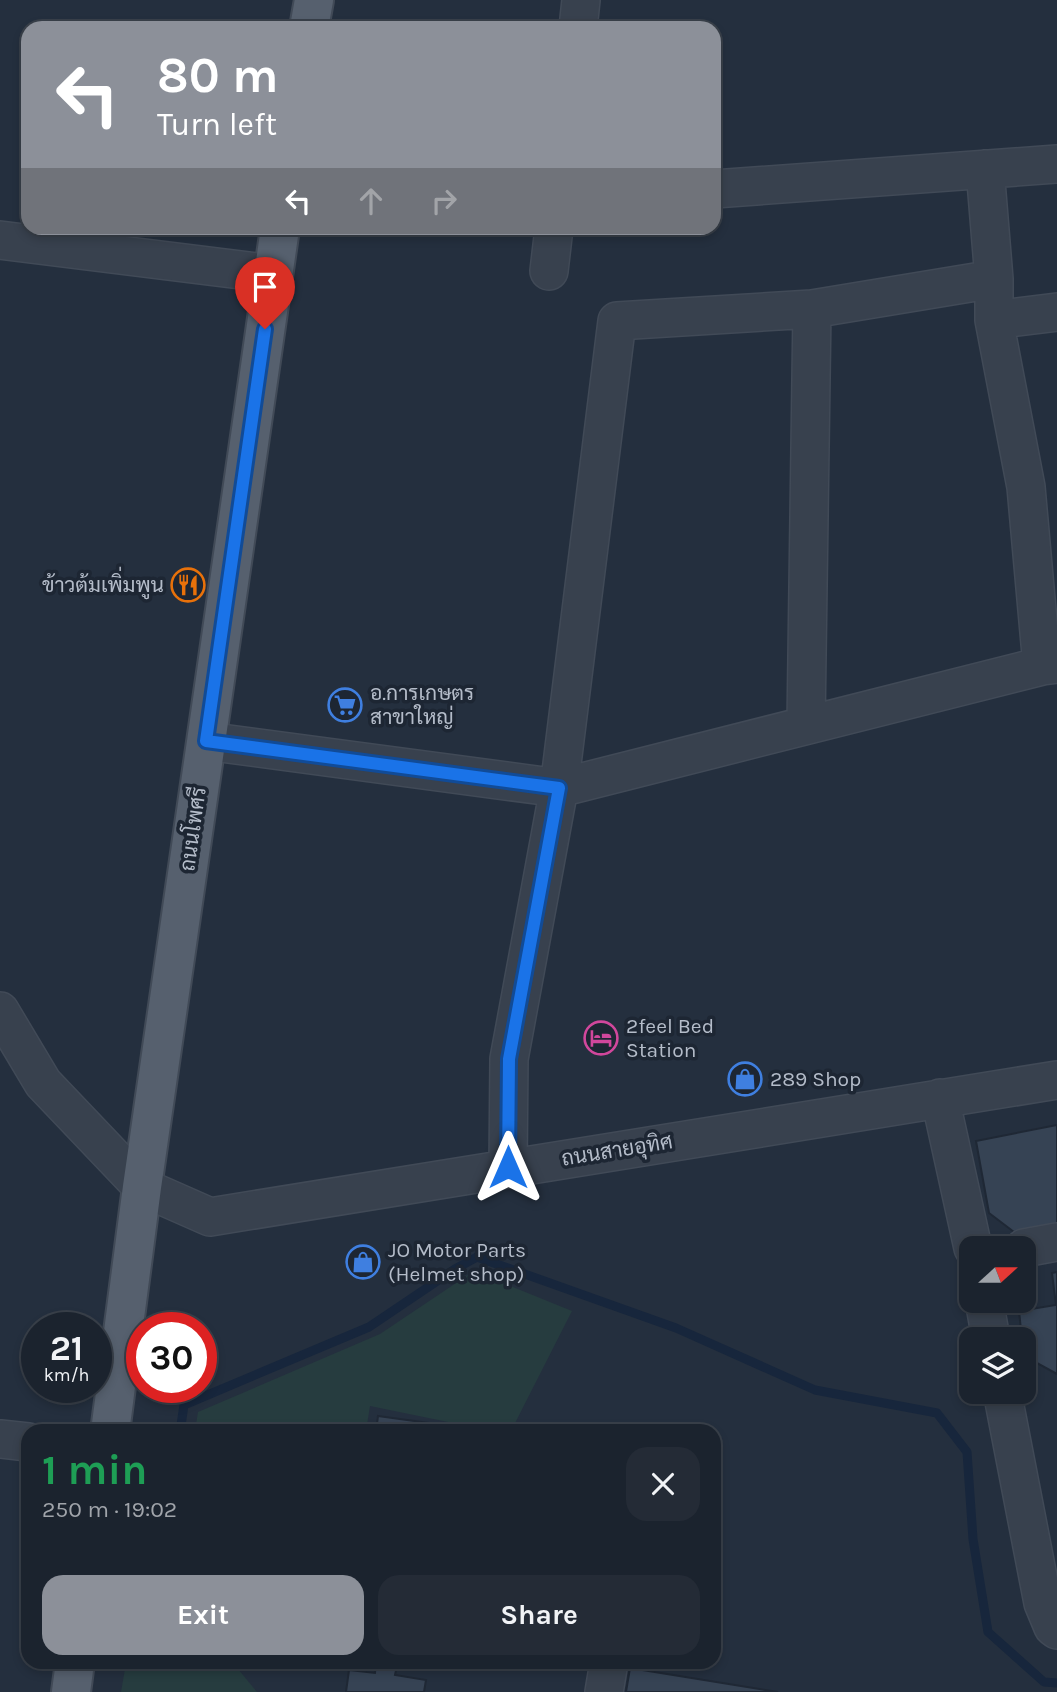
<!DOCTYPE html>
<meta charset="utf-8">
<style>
body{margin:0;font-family:Karla,Sarabun,sans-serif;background:#242b36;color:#f1f3f6;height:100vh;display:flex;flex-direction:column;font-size:26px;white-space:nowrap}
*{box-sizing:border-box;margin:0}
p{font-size:23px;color:#a0a4aa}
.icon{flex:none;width:38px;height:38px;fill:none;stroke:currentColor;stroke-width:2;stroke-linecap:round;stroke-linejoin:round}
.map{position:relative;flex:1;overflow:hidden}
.sheet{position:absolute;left:21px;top:1424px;width:700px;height:245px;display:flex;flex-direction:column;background:#1b232e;border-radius:21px;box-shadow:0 4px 10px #0003,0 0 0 2px #39404a}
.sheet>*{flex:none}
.hud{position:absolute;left:21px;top:21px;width:700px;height:214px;border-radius:21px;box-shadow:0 4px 10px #0003,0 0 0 2px #39404a;background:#8c9099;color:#fff;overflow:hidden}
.needle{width:46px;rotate:69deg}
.controls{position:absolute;left:959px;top:1236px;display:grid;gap:14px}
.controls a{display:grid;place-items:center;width:77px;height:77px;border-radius:14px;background:#1b232e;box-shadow:0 4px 10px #0003,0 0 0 2px #39404a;font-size:35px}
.speed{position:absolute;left:21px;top:1312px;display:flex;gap:14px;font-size:35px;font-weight:700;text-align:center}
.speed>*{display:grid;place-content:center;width:91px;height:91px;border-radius:50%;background:#1b232e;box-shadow:0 4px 10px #0003,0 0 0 2px #39404a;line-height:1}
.speed small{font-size:18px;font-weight:400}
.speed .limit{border:10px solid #d22;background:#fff;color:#111}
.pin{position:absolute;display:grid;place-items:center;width:60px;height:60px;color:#fff;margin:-72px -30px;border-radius:50% 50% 50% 0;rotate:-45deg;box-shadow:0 0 7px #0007}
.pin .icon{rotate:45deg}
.me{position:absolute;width:77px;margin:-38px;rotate:0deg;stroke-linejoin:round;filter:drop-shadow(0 0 5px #0008)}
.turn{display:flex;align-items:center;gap:24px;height:147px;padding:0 21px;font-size:32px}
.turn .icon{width:91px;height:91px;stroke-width:2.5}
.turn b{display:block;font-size:49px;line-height:60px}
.lanes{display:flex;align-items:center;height:66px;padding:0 21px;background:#0003;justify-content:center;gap:35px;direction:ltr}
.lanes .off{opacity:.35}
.round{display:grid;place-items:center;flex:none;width:74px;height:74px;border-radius:21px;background:#242b36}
.head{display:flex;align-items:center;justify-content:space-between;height:119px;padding:0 21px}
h1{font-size:42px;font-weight:700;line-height:52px;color:#1e9e55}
.cta{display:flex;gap:14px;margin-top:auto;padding:14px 21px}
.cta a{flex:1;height:80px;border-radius:21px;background:#8c9099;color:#fff;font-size:28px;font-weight:700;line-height:80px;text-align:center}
.cta a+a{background:#242b36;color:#f1f3f6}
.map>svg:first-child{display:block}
.green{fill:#263c3f}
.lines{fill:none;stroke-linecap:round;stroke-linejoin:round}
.stream{stroke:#17263c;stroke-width:9}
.building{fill:#364354;stroke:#1f2835;stroke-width:2}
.minor-casing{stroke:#414a57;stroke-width:40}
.major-casing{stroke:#414a57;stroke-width:42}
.minor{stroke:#38414e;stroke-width:37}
.major{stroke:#56606e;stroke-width:38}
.route-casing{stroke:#114b97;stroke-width:18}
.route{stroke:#1a73e8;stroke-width:12}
.labels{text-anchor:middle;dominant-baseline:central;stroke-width:7;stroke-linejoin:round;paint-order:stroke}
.poi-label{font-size:21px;fill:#b4bcc9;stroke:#1d2633;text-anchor:start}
.street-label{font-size:21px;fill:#b4bcc9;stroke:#1d2633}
</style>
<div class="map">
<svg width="1057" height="1692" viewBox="0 0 1057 1692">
<rect width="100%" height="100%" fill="#242f3e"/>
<path class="green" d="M474,1271l98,40 -61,120h-19l-122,-25 -4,25h-171l3,-19 182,-78z
M126,1663h107l24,29h-136z"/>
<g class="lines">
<path class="stream" d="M180,1432l4,-27 185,-78 86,-58 22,-12 199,71 139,62 122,23 30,39 6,87 15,93 56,50 13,1"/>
</g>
<path class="building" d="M1057,1125v101l-43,6 -25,-19 -13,-72z
M1057,1272v102l-33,-18v-17h-2l-3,-28 37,-6 -4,-32z
M378,1416l109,15 -111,1z
M376,1662h22l-3,13 31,5 -2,12h-78l3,-22 26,3z
M630,1668l148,24h-152z"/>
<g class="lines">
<defs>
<path id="minor" d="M578,28l3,-28
M985,169l9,110
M714,189l343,-25
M0,240l273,34
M549,271l5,-43
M994,320l63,-8
M806,725l6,-416
M206,741l353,47 483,-122
M0,1011l43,72 99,104 68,30 847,-137
M940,1098l33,150
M508,1167l1,-108 50,-271 58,-467 195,-12 182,-30v41l32,167 16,179 15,-2
M1024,1248l33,-6
M984,1300l7,39
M1002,1391l41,212 10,24 4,3
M0,1439l28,3
M604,1692l5,-30"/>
<path id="major" d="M309,28l5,-28
M110,1432l32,-245 138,-959
M71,1692l4,-30"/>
</defs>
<use href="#minor" class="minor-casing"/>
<use href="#major" class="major-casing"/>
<use href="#minor" class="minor"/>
<use href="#major" class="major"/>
</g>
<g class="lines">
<defs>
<path id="route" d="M265,329l-59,412 353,47 -50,271 -1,108"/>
</defs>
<use href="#route" class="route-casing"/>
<use href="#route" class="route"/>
</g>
<defs>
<symbol id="restaurant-ring" viewBox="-11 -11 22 22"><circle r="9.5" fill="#1d2633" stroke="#e8710a" stroke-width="1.5"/><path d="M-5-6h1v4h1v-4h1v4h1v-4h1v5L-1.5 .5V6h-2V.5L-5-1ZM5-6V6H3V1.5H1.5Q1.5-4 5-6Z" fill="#e8710a"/></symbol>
<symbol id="supermarket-ring" viewBox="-11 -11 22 22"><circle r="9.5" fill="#1d2633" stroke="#3f7fe0" stroke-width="1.5"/><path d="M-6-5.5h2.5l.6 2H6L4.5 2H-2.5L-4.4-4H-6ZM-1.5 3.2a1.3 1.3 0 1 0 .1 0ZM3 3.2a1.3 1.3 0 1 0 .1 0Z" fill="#3f7fe0"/></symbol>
<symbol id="hotel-ring" viewBox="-11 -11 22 22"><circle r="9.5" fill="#1d2633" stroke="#d1479c" stroke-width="1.5"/><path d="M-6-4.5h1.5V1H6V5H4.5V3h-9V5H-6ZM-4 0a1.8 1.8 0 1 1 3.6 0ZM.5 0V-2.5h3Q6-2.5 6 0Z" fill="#d1479c"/></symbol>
<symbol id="shop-ring" viewBox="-11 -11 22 22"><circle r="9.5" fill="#1d2633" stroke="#3f7fe0" stroke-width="1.5"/><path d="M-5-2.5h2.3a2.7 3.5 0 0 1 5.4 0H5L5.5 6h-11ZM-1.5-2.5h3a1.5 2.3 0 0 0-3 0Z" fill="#3f7fe0"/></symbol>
</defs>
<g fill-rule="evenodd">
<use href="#restaurant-ring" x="169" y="566" width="38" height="38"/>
<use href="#supermarket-ring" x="326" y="686" width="38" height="38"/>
<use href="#hotel-ring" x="582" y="1019" width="38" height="38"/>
<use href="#shop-ring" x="726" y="1060" width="38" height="38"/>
<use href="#shop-ring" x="344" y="1243" width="38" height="38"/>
</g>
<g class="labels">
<g class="poi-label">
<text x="164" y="585" text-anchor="end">ข้าวต้มเพิ่มพูน</text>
<text x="370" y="693">อ.การเกษตร<tspan x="370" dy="24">สาขาใหญ่</tspan></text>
<text x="626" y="1026">2feel Bed<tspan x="626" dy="24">Station</tspan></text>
<text x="770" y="1079">289 Shop</text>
<text x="388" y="1250">JO Motor Parts<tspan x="388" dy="24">(Helmet shop)</tspan></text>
</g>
<g class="street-label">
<text transform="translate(193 829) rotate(-82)">ถนนโพศรี</text>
<text transform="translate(617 1150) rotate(-9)">ถนนสายอุทิศ</text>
</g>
</g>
</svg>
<div class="controls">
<a><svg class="needle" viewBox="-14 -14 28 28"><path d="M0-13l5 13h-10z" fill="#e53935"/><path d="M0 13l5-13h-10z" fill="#a0a4aa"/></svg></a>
<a><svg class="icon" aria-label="layers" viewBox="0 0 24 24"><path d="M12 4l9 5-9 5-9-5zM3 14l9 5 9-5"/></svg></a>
</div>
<div class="speed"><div>21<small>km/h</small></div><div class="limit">30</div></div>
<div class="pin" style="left:265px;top:329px;background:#d93025"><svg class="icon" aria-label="arrive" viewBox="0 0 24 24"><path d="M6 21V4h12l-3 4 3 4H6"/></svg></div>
<svg class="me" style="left:508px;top:1167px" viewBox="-20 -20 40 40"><path d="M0-17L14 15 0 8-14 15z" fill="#1a73e8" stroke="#fff" stroke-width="4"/></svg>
<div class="hud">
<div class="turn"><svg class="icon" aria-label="left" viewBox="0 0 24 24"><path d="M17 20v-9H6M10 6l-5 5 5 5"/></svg><div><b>80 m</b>Turn left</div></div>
<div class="lanes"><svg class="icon" aria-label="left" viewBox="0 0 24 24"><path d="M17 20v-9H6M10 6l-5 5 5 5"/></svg><svg class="icon off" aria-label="ahead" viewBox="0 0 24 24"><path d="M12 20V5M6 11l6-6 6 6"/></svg><svg class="icon off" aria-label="right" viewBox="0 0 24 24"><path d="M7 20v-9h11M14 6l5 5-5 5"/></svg></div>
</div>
<section class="sheet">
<div class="head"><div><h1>1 min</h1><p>250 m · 19:02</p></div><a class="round"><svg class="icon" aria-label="close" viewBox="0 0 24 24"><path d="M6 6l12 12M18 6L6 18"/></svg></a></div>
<div class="cta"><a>Exit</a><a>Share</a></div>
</section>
</div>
